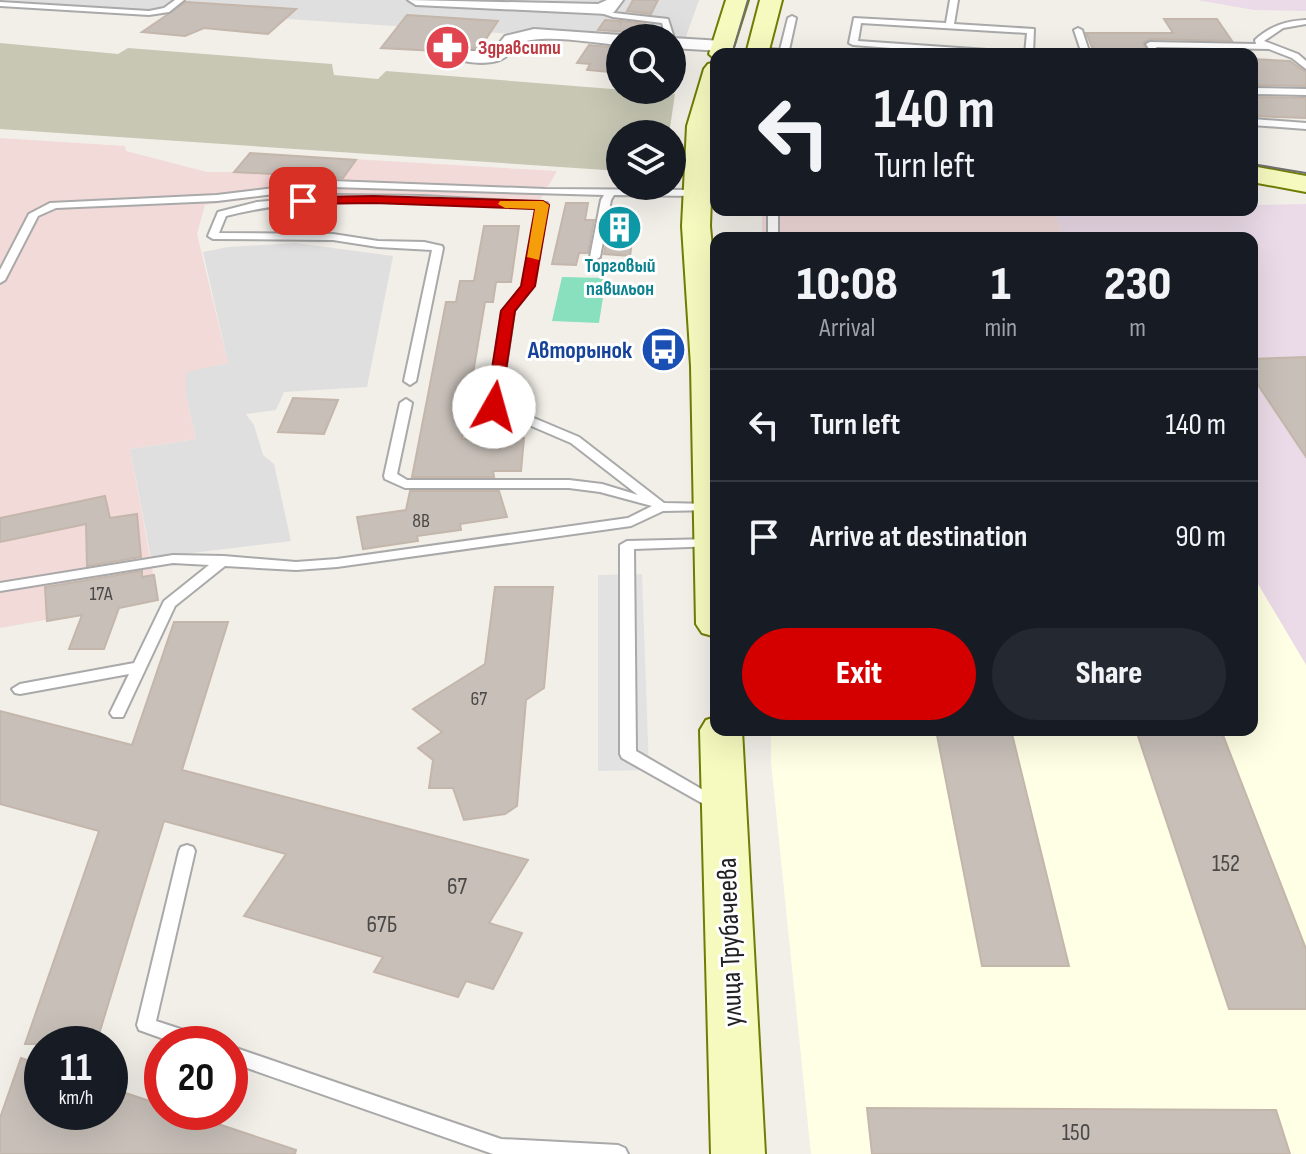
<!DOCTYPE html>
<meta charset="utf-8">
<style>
body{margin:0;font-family:"Sofia Sans Condensed",sans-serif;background:#242831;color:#f1f3f6;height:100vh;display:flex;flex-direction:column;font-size:30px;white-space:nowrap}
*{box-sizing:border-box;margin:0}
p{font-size:26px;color:#9ea1a6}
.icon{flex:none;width:44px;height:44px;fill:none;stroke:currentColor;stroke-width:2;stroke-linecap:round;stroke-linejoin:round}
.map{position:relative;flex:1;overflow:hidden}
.details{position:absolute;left:710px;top:232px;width:548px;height:504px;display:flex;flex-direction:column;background:#171b24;border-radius:16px;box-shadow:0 8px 32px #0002}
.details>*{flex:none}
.guide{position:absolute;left:710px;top:48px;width:548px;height:168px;border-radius:16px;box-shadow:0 8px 32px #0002;background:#171b24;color:#f1f3f6;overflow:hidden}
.buttons{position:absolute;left:606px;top:24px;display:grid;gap:16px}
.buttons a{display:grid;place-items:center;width:80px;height:80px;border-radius:50%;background:#171b24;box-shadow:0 8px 32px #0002;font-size:40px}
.speed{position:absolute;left:24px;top:1026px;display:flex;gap:16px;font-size:40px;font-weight:700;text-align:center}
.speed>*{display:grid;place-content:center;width:104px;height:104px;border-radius:50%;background:#171b24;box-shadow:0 8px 32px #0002;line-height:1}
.speed small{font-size:20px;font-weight:400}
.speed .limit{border:12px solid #d22;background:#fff;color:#111}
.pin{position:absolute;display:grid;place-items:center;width:68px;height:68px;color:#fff;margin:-34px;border-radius:16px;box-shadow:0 4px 12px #0006}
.me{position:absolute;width:88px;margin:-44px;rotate:7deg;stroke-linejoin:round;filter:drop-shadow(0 0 6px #0008)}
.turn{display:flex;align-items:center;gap:28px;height:168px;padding:0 32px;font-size:36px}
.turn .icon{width:104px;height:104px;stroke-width:2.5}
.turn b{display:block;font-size:56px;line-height:68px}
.eta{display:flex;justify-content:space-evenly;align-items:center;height:136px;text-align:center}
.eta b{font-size:48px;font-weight:800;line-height:56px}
.cta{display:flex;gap:16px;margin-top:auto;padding:16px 32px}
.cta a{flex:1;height:92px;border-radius:48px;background:#d40000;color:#fff;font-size:32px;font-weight:800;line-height:92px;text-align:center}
.cta a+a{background:#242831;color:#f1f3f6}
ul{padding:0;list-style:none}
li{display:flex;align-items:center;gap:24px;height:112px;padding:0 32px;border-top:2px solid #363941}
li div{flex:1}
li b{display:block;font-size:30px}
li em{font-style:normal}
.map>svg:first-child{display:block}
.residential{fill:#e0dfdf}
.commercial{fill:#f2dad9}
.industrial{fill:#ebdbe8}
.education{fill:#ffffe5}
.construction{fill:#c7c7b4}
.pitch{fill:#88e0be}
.parking{fill:#e2e2e2}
.building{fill:#c7bfb8;stroke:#c4b6ab;stroke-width:2}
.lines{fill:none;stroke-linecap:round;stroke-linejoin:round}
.lane-casing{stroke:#a9a9a9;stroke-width:4}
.street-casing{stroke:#a9a9a9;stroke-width:4}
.secondary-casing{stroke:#707d05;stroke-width:4}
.lane{fill:#fff;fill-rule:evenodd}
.street{fill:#fff;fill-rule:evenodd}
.secondary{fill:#f7fabf;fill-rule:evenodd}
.tram{stroke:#707070;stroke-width:2}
.route{fill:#d40000;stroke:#8a0000;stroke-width:2}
.slow{fill:#f59e0b}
.labels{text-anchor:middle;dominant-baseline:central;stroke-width:6;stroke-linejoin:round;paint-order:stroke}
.far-health-label{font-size:20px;font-weight:bold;fill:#be3a42;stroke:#fff;text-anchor:start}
.far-culture-label{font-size:20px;font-weight:bold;fill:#0d838f;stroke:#fff}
.number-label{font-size:20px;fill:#4b4948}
.transit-label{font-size:24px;font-weight:bold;fill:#164399;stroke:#fff;text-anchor:end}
.near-number-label{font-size:24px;fill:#4b4948}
.near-street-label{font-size:28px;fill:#222;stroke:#fff}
</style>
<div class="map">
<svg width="1306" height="1154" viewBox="0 0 1306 1154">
<rect width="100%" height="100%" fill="#f2efe9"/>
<path class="residential" d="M0,0h699l-16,45 -11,-7h-52v3z
M296,243l97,13 -26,131 -83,5 -8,18 -30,4 8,11 9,30 11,9 17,77 -140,17 -21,-109 66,-10 -10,-43v-25l42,-8 -25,-111 25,-5z"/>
<path class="commercial" d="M0,138l125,8 1,5 81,21h26l17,-19 307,18 -17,29 -214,-7 -38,1 -83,11 -8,29 31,129 -42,9v24l10,43 -66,10 28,151 -158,28z
M762,210h292l9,28h-301z"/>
<path class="industrial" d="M1197,0h109v11l-52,-1z
M1306,204v461l-54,-91v-336h-189l-9,-28h198v-5z"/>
<path class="education" d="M1252,574l54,91v489h-495l-40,-392v-32h481z"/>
<path class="construction" d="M0,43l118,11 10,-6 204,16 2,11 44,4 8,-8 289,23 -6,40h-49v37l-620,-42z"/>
<path class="pitch" d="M562,277l44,1 -7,45 -47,-2z"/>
<path class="parking" d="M642,574l7,196 -51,1v-196z"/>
<path class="building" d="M633,0h25l-7,14 -24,-3z
M186,2l110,7 -28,25 -64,-6 -19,8 -43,-4z
M407,15l91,6 -18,27h-17l-7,4 -75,-4z
M1164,19h53l15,22 -82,-2 -7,4 5,11h-53l-9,-21h87z
M605,20l15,1v4l2,-4 23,3 -5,9 -42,-3z
M589,45l31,3v25l-33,-3 3,-6 -13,-1z
M1252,59l38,2 16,11v14l-54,-1z
M1252,97l54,1v20l-54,-2z
M250,153l106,7 -13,18 -109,-6z
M566,203h22l-3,17h9l-6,33h-9l-3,12 -24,-1z
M610,220h25l-5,36 -26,-2z
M484,226h35l-8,56h-15l-3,20h-8l-23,137 62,-1 -3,33h-28l1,6h-82l34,-175h10l4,-21h14z
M1306,357v100l-54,-81v-17z
M293,398l45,2 -14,34 -46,-2z
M410,491h89l8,26 -47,7 1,6 -44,6 1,5 -55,8 -6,-32 49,-7z
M105,496l5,22 27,-4 4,43 -54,9 -1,-42 -86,18v-24z
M142,571v6l12,-2 4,25 -39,8 -15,41h-35l13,-34 -35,6 -2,-34z
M495,587h58l-9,101 -18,12 -9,106 -12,8 -41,6 -11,-32h-24l4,-28 -15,-12 24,-16 -29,-23 72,-45z
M174,622h54l-46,148 346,90 -39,63 33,10 -29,56 -27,-8 -8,16 -84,-25 9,-15 -139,-41 42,-62 -122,-33 -68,223h-71l74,-213 -99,-27v-93l132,34z
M936,730h75l58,236h-87z
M1136,730h85l85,219v60h-77z
M21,1058l21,7v47h68v-24l52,17v7h20l114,38 -1,4h-295v-36z
M867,1108l409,2 14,44h-418z"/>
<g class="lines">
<defs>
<path id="lane" d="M175,0h9l-15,12 -20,3 -149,-9v-4l149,9 15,-3z
M950,0h8l-4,24 80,5 -1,25h-8l2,-21 -166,-10 -3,18 144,10 4,3h-38l-115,-9 -4,-2 5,-25 92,5z
M598,7l16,6 54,6 6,19 -2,2v-2h-6l-4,-15 -49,-6 -18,-6 -1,-2z
M792,16l4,2 -7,32 22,1 4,3 -60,-1v-4l3,-1 22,2 8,-32z
M1306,20v4l-23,4 -19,13 34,13 8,7v8l-14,-11 -23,-9 -113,-2 4,7h-8l-6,-10 4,-2 106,2 -1,-4c15,-14 31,-19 51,-20z
M1078,28l4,2 8,24h-8l-8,-24z
M1252,88l54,1v6l-54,-1z
M1252,119l54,4v6l-54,-4z
M332,181l213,8 152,1 5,3 -5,3 -83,-1 -3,5 -11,57 -5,3 -5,-3 11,-57 3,-5 -272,-8 -115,14 -161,7 -18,8 -33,64 -5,3v-13l29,-56 21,-11 167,-8z
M337,195l86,1 124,7 1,2 -15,81 -19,25 -14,96 2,4 27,5 50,21 85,66 47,1 5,1v5l-53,1 -32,15 -294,41 -41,3 -71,-4 -50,40 -52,111h-10l-3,-4 19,-39 -109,20 -5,-1 -3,-4 8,-5 114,-21 30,-62 45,-36 -36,-2 -173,28v-8l173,-28 51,1 72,6 41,-3 291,-41 24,-12 -52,-14 -31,-4h-164l-20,-9 -1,-3 16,-73 6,-4 6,4 -15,71 10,6h162l33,4 36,11 -67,-52 -49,-21 -29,-5 -5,-10 14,-96 21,-25 14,-78c-103,-5 -209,-18 -311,8l-7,17 114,1 45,7 46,1 18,4 1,2 -27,133 -6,4 -6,-4 28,-131 -54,-3 -45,-7 -120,-1 -5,-3 10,-24 39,-10z
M768,210h10v28h-10z
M712,539l4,1v6l-82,3 2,202 86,50 2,4 -2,4 -6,2 -94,-53 -2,-4v-209l7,-4z
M187,845l6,2 2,4 -39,170 52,17 2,6h-32l-39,-14 -2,-5 42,-174 2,-4z
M230,1046l271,93 117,6 7,3 3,6h-135l-263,-92z"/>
<path id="street" d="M408,0l190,4 9,-4h16l-9,12 -6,2 -192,-9z
M534,29l86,6 7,3h-7v7c-26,-2 -77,-12 -100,-2 -8,3 -10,13 -18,16 -11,6 -39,5 -47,-3l8,-5h30l12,-15z
M672,38l51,3 8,5 -8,5 -51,-3z"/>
<path id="secondary" d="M726,0h22l-17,54h-15v6l-7,-6z
M760,0h22l-14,54h-22z
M716,62l-6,164 6,65v346l-14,-4 -6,-9 -5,-258 -9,-140 5,-100 17,-57 4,-5z
M1252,166l54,10v16l-54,-10z
M716,717v13h26l23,424h-54l-11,-424 6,-10z"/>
</defs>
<use href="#lane" class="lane-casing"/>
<use href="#street" class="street-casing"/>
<use href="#secondary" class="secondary-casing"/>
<use href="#lane" class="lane"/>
<use href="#street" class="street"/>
<use href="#secondary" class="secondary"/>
<path class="tram" d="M732,54l16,-54
M1252,164l54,9"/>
</g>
<path class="route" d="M374,196l169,5 6,4 -14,81 -20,25 -15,99h-11l-3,-3 15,-96 20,-25 14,-77 -161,-6 -71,1 -7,-3 7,-4z"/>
<path class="slow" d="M500,201h43l6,4 -10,55 -12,-3 8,-48 -30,-1 -7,-4z"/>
<defs>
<symbol id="pharmacy-disc" viewBox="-11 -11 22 22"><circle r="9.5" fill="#e0444e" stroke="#fff"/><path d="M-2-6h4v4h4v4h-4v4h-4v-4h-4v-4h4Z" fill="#fff"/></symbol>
<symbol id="building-disc" viewBox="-11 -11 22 22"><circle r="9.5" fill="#0f9aa8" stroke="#fff"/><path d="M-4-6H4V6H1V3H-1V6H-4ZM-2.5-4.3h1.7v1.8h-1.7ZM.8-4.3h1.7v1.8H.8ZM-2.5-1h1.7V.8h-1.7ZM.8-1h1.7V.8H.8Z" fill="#fff"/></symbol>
<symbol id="bus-disc" viewBox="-11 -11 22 22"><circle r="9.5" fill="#1a4fb4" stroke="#fff"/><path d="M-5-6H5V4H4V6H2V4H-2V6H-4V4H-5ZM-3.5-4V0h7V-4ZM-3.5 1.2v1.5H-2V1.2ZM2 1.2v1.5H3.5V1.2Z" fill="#fff"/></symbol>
</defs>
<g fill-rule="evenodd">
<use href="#pharmacy-disc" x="422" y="22" width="51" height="51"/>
<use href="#building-disc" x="594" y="202" width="51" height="51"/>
<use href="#bus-disc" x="638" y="324" width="51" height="51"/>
</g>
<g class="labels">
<g class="far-health-label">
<text x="478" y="48">Здравсити</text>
</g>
<g class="far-culture-label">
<text x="620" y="266">Торговый<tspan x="620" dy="23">павильон</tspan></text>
</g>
<g class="number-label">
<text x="421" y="521">8В</text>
<text x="101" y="594">17А</text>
<text x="479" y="699">67</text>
</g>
<g class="transit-label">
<text x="632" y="350">Авторынок</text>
</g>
<g class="near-number-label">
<text x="1226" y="863">152</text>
<text x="457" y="886">67</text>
<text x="382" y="924">67Б</text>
<text x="1076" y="1132">150</text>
</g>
<g class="near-street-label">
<text transform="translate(730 942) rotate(-92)">улица Трубачеева</text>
</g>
</g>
</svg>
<div class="buttons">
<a><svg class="icon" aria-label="search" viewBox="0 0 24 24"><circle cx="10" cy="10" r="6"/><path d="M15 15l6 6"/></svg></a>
<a><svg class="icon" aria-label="layers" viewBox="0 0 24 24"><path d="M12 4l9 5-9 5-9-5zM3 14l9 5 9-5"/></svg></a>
</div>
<div class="speed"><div>11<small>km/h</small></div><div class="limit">20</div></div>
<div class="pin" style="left:303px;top:201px;background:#d93025"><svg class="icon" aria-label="arrive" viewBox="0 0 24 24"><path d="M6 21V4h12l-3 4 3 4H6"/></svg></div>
<svg class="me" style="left:494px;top:407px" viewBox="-20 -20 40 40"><circle r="19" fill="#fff"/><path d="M0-13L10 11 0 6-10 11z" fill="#d40000"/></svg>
<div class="guide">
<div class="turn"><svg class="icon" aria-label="left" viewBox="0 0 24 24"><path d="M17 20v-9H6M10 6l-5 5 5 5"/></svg><div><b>140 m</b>Turn left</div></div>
</div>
<section class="details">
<div class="eta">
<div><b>10:08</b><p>Arrival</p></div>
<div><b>1</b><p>min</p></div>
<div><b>230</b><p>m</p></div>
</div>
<ul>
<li><svg class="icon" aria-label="left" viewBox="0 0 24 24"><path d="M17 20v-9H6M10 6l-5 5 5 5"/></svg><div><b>Turn left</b></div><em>140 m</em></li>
<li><svg class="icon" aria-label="arrive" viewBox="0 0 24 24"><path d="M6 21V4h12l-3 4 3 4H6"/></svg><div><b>Arrive at destination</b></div><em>90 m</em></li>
</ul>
<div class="cta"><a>Exit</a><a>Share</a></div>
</section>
</div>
